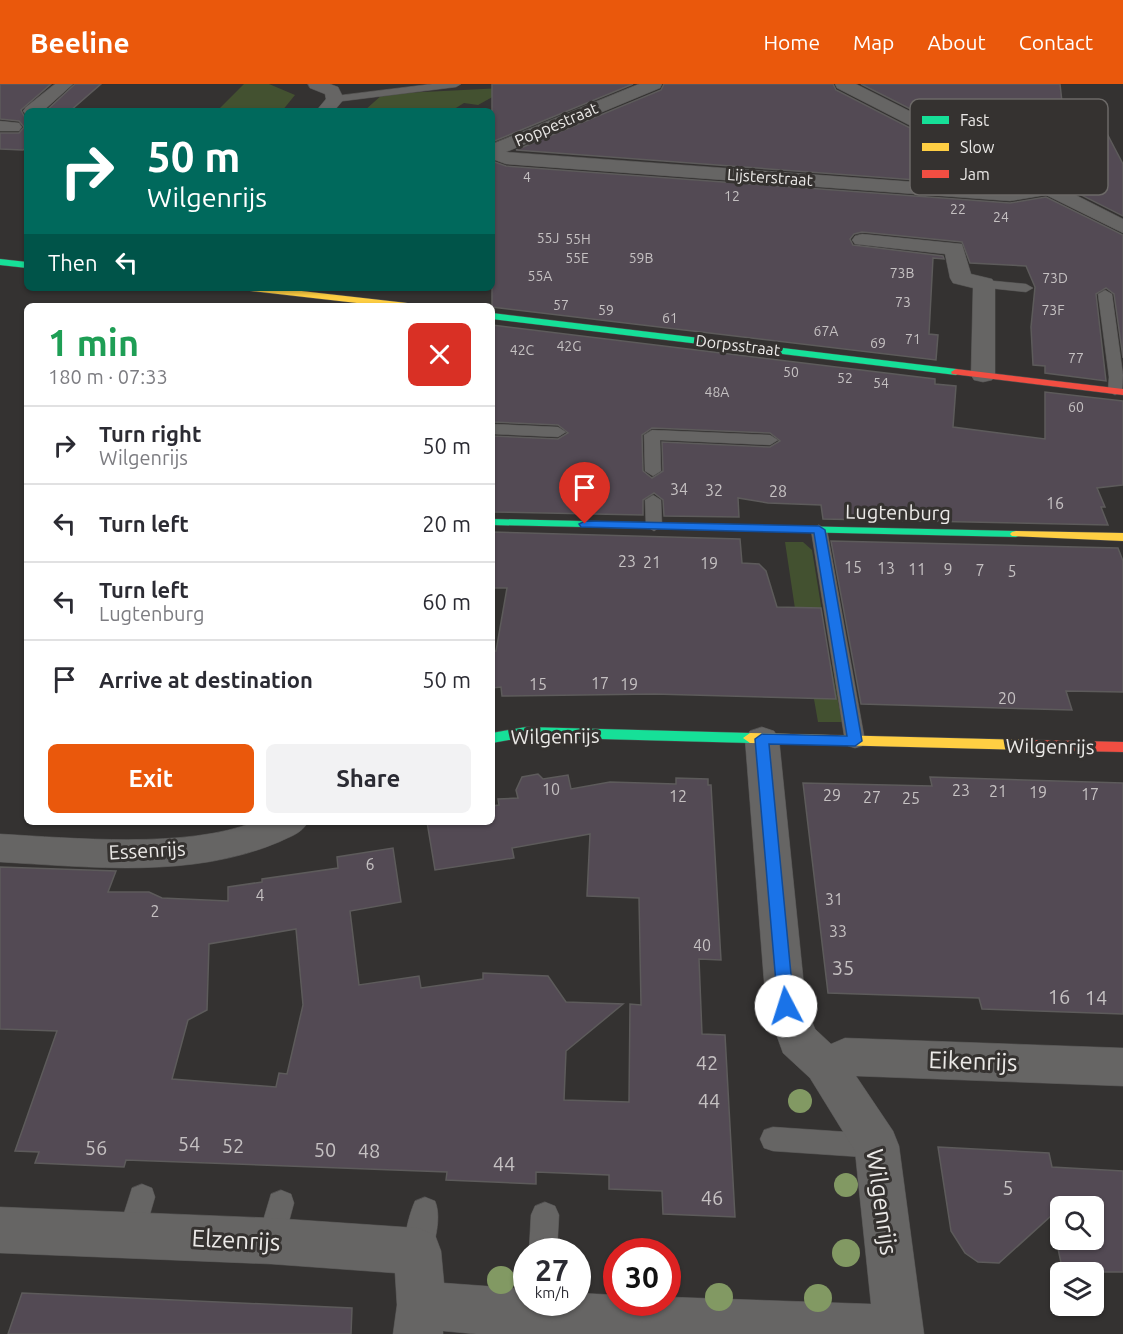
<!DOCTYPE html>
<meta charset="utf-8">
<style>
body{margin:0;font-family:Ubuntu,sans-serif;background:#f2f2f3;color:#2b2b33;height:100vh;display:flex;flex-direction:column;font-size:22px;white-space:nowrap}
*{box-sizing:border-box;margin:0}
p{font-size:20px;color:#7c7c81}
.icon{flex:none;width:33px;height:33px;fill:none;stroke:currentColor;stroke-width:2;stroke-linecap:round;stroke-linejoin:round}
.map{position:relative;flex:1;overflow:hidden}
.drawer{position:absolute;left:24px;top:219px;width:471px;height:522px;display:flex;flex-direction:column;background:#fff;border-radius:9px;box-shadow:0 2px 4px #0004}
.drawer>*{flex:none}
.hud{position:absolute;left:24px;top:24px;width:471px;height:183px;border-radius:9px;box-shadow:0 2px 4px #0004;background:#00695c;color:#fff;overflow:hidden}
.fabs{position:absolute;left:1050px;top:1112px;display:grid;gap:12px}
.fabs a{display:grid;place-items:center;width:54px;height:54px;border-radius:9px;background:#fff;box-shadow:0 2px 4px #0004;font-size:30px}
.speed{position:absolute;left:513px;top:1154px;display:flex;gap:12px;font-size:30px;font-weight:700;text-align:center}
.speed>*{display:grid;place-content:center;width:78px;height:78px;border-radius:50%;background:#fff;box-shadow:0 2px 4px #0004;line-height:1}
.speed small{font-size:15px;font-weight:400}
.speed .limit{border:9px solid #d22;background:#fff;color:#111}
.pin{position:absolute;display:grid;place-items:center;width:51px;height:51px;color:#fff;margin:-62px -26px;border-radius:50% 50% 50% 0;rotate:-45deg;box-shadow:0 0 6px #0007}
.pin .icon{rotate:45deg}
.me{position:absolute;width:66px;margin:-33px;rotate:355deg;stroke-linejoin:round;filter:drop-shadow(0 0 4px #0008)}
.turn{display:flex;align-items:center;gap:21px;height:126px;padding:0 24px;font-size:27px}
.turn .icon{width:78px;height:78px;stroke-width:2.5}
.turn b{display:block;font-size:42px;line-height:51px}
.then{display:flex;align-items:center;height:57px;padding:0 24px;background:#0003;gap:12px;font-size:22px}
.round{display:grid;place-items:center;flex:none;width:63px;height:63px;border-radius:9px;background:#f2f2f3}
.headline{display:flex;align-items:center;justify-content:space-between;height:102px;padding:0 24px}
h1{font-size:36px;font-weight:700;line-height:45px;color:#1e9e55}
.action{display:flex;gap:12px;margin-top:auto;padding:12px 24px}
.action a{flex:1;height:69px;border-radius:9px;background:#ea580c;color:#fff;font-size:24px;font-weight:700;line-height:69px;text-align:center}
.action a+a{background:#f2f2f3;color:#2b2b33}
ul{padding:0;list-style:none}
li{display:flex;align-items:center;gap:18px;height:78px;padding:0 24px;border-top:2px solid #e1e1e2}
li div{flex:1}
li b{display:block;font-size:22px}
li em{font-style:normal}
header{display:flex;align-items:center;gap:36px;box-sizing:border-box;height:84px;padding:0 30px;background:#ea580c;color:#fff}
header strong{font-size:28px}
nav{display:flex;gap:33px;margin-inline-start:auto;font-size:21px}
.map>svg:first-child{display:block}
.green{fill:#435130}
.building{fill:#534a54;stroke:#5d5b5b;stroke-width:1.5;fill-rule:evenodd}
.lines{fill:none;stroke-linecap:round;stroke-linejoin:round}
.lane-casing{stroke:#51504f;stroke-width:1}
.street-casing{stroke:#51504f;stroke-width:1}
.fast-casing{stroke:#51504f;stroke-width:1}
.slow-casing{stroke:#51504f;stroke-width:1}
.jam-casing{stroke:#51504f;stroke-width:1}
.lane{fill:#666564;fill-rule:evenodd}
.street{fill:#666564;fill-rule:evenodd}
.fast{fill:#16e098;fill-rule:evenodd}
.slow{fill:#ffcf43;fill-rule:evenodd}
.jam{fill:#f24e42;fill-rule:evenodd}
.tree{fill:#829963}
.route{fill:#1a73e8;stroke:#114b97;stroke-width:1.5}
.labels{text-anchor:middle;dominant-baseline:central;stroke-width:6;stroke-linejoin:round;paint-order:stroke}
.far-number-label{font-size:14px;fill:#c5c1c2}
.far-street-label{font-size:16px;fill:#ebe9e7;stroke:#353230}
.number-label{font-size:16px;fill:#c5c1c2}
.street-label{font-size:20px;fill:#ebe9e7;stroke:#353230}
.near-number-label{font-size:20px;fill:#c5c1c2}
.near-street-label{font-size:24px;fill:#ebe9e7;stroke:#353230}
.key{fill:#353230;stroke:#6c6967;stroke-width:1.5}
.key-label{font-size:16px;fill:#ebe9e7}
</style>
<header>
<strong>Beeline</strong>
<nav><a>Home</a><a>Map</a><a>About</a><a>Contact</a></nav>
</header>
<div class="map">
<svg width="1123" height="1250" viewBox="0 0 1123 1250">
<rect width="100%" height="100%" fill="#343231"/>
<path class="green" d="M244,0h25l26,11 -13,16h-65z
M503,4l2,2 -27,15 -14,-2 -13,8h-87l19,-17z
M785,458h18l9,8 12,74 -27,-2z
M802,547l18,33h11l11,58h-24z"/>
<path class="building" d="M0,0h51l-30,26 3,6 3,1v30l-4,3 -23,-1v-16h19l5,-6 -5,-6 -19,-2z
M75,0h26l-31,27h-24z
M492,0h141l-141,58z
M664,0h169l3,6 185,95 -11,2 -494,-37 145,-60z
M861,0h199l2,18 29,1 32,61v52z
M492,77l14,5 504,37 36,-6 77,38v123l-9,-64 -8,-6 -10,6 10,87 -61,-8v-7l-12,-1 -2,-38 4,-40 -9,-21 -56,-3 -8,-21 -100,-10 -8,2 -4,5 3,6 90,11 1,3 -11,-1 -4,76 9,1 -2,25 -444,-53z
M492,241l443,54v5l21,2 -3,41 92,12v-47l78,9v84l-26,3 8,19h-4l7,18 -285,-6 -2,-14 -53,-2 -30,-5 1,19 -75,-1 -1,-16 -9,-7 -11,7v15l-151,-3v-76l66,3 10,-6 -10,-8 -66,-3zM652,344l118,5 10,8 -10,6 -108,-5 1,29 -11,7 -9,-7 -1,-36z
M492,448l248,7 2,24 17,1 7,7 11,36 44,1 15,91 -182,-5 -152,2 -1,-9 -9,1v-37h4l11,-63h-15z
M831,457l287,7 5,13v131l-57,-1 6,19 -211,-6z
M538,690l5,5 25,-4 3,14 39,-7 66,2v-6l32,1v6h3l10,175 -22,-1 3,75 23,1 10,182 -72,-3 -1,-23 -53,-2v-14l-73,-3v12l-90,-4 1,-8 -321,-12 -2,7 -89,-4 4,-11 -24,-1 42,-120 -57,-2v-162l116,4 -8,21h41l13,6 66,3v-14l34,-5v-3l76,-11 -1,-11 56,-9 8,54 -51,9 9,74 60,-9 2,12 62,-9v-6l65,3 18,26 57,2 -57,47 -2,49 65,2 1,-98 11,1 -2,-107 -52,-2 3,-62 -78,14 2,10 -79,12 -8,-48h65v-16l7,-1 -1,-6 20,-1 -2,-8 6,-13zM296,845l7,76 -16,69 -8,-1 -3,14 -104,-8 16,-59 19,-10 2,-66z
M930,693l193,6v231l-141,-5 -3,-11 -151,-5 -25,-210 129,3z
M938,1063l111,6 3,14 71,4v101h-60l-12,-56 -52,47 -21,-1 -13,-9 -14,-22zM1060,1122h34v33h-34z
M22,1209l330,15 -1,26h-343z"/>
<g class="lines">
<defs>
<path id="lane" d="M432,0h29l-5,3 -121,15 -5,-3 5,-3z
M984,196l42,4 7,4 -7,4 -47,-5 -2,-3z
M1105,206l7,4 11,81 -1,16 -7,4 -7,-4 1,-14 -11,-83z
M492,340l66,3 8,5 -8,5 -66,-3z
M652,346l118,5 8,5 -8,5 -110,-5 1,31 -8,5 -8,-5 -1,-36z
M653,411l8,5 1,26 -8,5 -8,-5 -1,-26z
M819,441l8,5 38,211 -3,5 -7,2 -7,-2 -3,-5 -34,-211z
M773,1043l104,7 9,3 4,9 -4,9 -9,3 -104,-7 -9,-3 -4,-9 4,-9z
M142,1100l10,4 3,9 -14,48 -10,3 -10,-3 -4,-10 15,-47z
M281,1106l10,4 3,9 -13,48 -10,4 -10,-4 -4,-10 14,-47z
M425,1113l10,4c7,16 0,43 -7,60l-10,4 -10,-4c-7,-17 0,-44 7,-60z
M545,1118l10,4 4,9 -2,36h-28l2,-36 4,-9z"/>
<path id="street" d="M55,0h18l-30,27h-16l-1,4 -3,-4 3,-4z
M308,0h22l8,3 6,12 -10,12h-18l10,-12 -1,-5 -15,-6z
M639,0h23l-2,4 -154,64 504,37 18,-3 -191,-98 -2,-4h21l267,135v14l-77,-38 -36,6 -504,-37 -14,-5v-15z
M0,37l19,2 3,4 -3,4h-19z
M862,150l100,10 9,30 21,5 3,5v91l-3,5 -9,2 -9,-2 -3,-5 2,-87 -20,-5 -3,-5 -5,-24 -90,-10 -3,-4 3,-4z
M762,643l12,4 5,8 27,267 9,23 16,15 14,-6 278,10v38l-267,-10 37,55 6,15 25,188h-448l-33,-3v3h-50l4,-29 -2,-32 -124,-9 -271,-11v-46l271,11 147,10 17,7 6,16 3,32 82,6v13h52v-9l38,2v7h52v-5l203,7 -16,-153 -45,-73 -27,-25 -17,-47 -21,-267 5,-8z
M254,738h54c-7,12 -17,14 -29,20 -87,37 -188,25 -279,20v-28c72,4 187,15 254,-12z"/>
<path id="fast" d="M0,175l27,3v6l-27,-3z
M492,229l464,56 5,3 -5,3 -464,-56z
M492,435l524,12 6,3 -6,3 -524,-12z
M526,643l224,6 7,5 -7,5 -224,-6 -34,6v-10z"/>
<path id="slow" d="M246,204h29l132,15 5,3h-29l-132,-15z
M1016,447l107,2v8l-111,-5 -2,-2 2,-2z
M750,649l282,7 7,5 -7,5 -282,-7 -7,-5z"/>
<path id="jam" d="M956,285l167,20v6l-171,-21 -1,-2z
M1032,656l91,2v10l-91,-2 -7,-5z"/>
</defs>
<use href="#lane" class="lane-casing"/>
<use href="#street" class="street-casing"/>
<use href="#fast" class="fast-casing"/>
<use href="#slow" class="slow-casing"/>
<use href="#jam" class="jam-casing"/>
<use href="#lane" class="lane"/>
<use href="#street" class="street"/>
<use href="#fast" class="fast"/>
<use href="#slow" class="slow"/>
<use href="#jam" class="jam"/>
</g>
<g class="tree">
<circle cx="800" cy="1017" r="12"/>
<circle cx="846" cy="1101" r="12"/>
<circle cx="846" cy="1169" r="14"/>
<circle cx="501" cy="1196" r="14"/>
<circle cx="719" cy="1213" r="14"/>
<circle cx="818" cy="1214" r="14"/>
</g>
<path class="route" d="M585,437l234,5 6,4 37,211 -7,5 -86,-2 25,262 -2,5 -6,2 -6,-2 -2,-5 -23,-267 7,-5 85,2 -33,-203 -233,-6 -2,-3z"/>
<g class="labels">
<g class="far-number-label">
<text x="527" y="93">4</text>
<text x="732" y="112">12</text>
<text x="958" y="125">22</text>
<text x="1001" y="133">24</text>
<text x="548" y="154">55J</text>
<text x="578" y="155">55H</text>
<text x="577" y="174">55E</text>
<text x="641" y="174">59B</text>
<text x="902" y="189">73B</text>
<text x="540" y="192">55A</text>
<text x="1055" y="194">73D</text>
<text x="903" y="218">73</text>
<text x="561" y="221">57</text>
<text x="606" y="226">59</text>
<text x="1053" y="226">73F</text>
<text x="670" y="234">61</text>
<text x="826" y="247">67A</text>
<text x="913" y="255">71</text>
<text x="878" y="259">69</text>
<text x="569" y="262">42G</text>
<text x="522" y="266">42C</text>
<text x="1076" y="274">77</text>
<text x="791" y="288">50</text>
<text x="845" y="294">52</text>
<text x="881" y="299">54</text>
<text x="717" y="308">48A</text>
<text x="1076" y="323">60</text>
</g>
<g class="far-street-label">
<text transform="translate(556 40) rotate(-23)">Poppestraat</text>
<text transform="translate(770 93) rotate(4)">Lijsterstraat</text>
<text transform="translate(738 261) rotate(7)">Dorpsstraat</text>
</g>
<g class="number-label">
<text x="679" y="405">34</text>
<text x="714" y="406">32</text>
<text x="778" y="407">28</text>
<text x="1055" y="419">16</text>
<text x="627" y="477">23</text>
<text x="652" y="478">21</text>
<text x="709" y="479">19</text>
<text x="853" y="483">15</text>
<text x="886" y="484">13</text>
<text x="917" y="485">11</text>
<text x="948" y="485">9</text>
<text x="980" y="486">7</text>
<text x="1012" y="487">5</text>
<text x="600" y="599">17</text>
<text x="538" y="600">15</text>
<text x="629" y="600">19</text>
<text x="1007" y="614">20</text>
<text x="551" y="705">10</text>
<text x="961" y="706">23</text>
<text x="998" y="707">21</text>
<text x="1038" y="708">19</text>
<text x="1090" y="710">17</text>
<text x="832" y="711">29</text>
<text x="678" y="712">12</text>
<text x="872" y="713">27</text>
<text x="911" y="714">25</text>
<text x="370" y="780">6</text>
<text x="260" y="811">4</text>
<text x="834" y="815">31</text>
<text x="155" y="827">2</text>
<text x="838" y="847">33</text>
<text x="702" y="861">40</text>
</g>
<g class="street-label">
<text transform="translate(898 428) rotate(1)">Lugtenburg</text>
<text transform="translate(555 652) rotate(-1)">Wilgenrijs</text>
<text transform="translate(1050 662) rotate(1)">Wilgenrijs</text>
<text transform="translate(147 766) rotate(-3)">Essenrijs</text>
</g>
<g class="near-number-label">
<text x="843" y="883">35</text>
<text x="1059" y="912">16</text>
<text x="1096" y="913">14</text>
<text x="707" y="978">42</text>
<text x="709" y="1016">44</text>
<text x="189" y="1059">54</text>
<text x="233" y="1061">52</text>
<text x="96" y="1063">56</text>
<text x="325" y="1065">50</text>
<text x="369" y="1066">48</text>
<text x="504" y="1079">44</text>
<text x="1008" y="1103">5</text>
<text x="712" y="1113">46</text>
</g>
<g class="near-street-label">
<text transform="translate(973 977) rotate(2)">Eikenrijs</text>
<text transform="translate(882 1118) rotate(82)">Wilgenrijs</text>
<text transform="translate(236 1156) rotate(3)">Elzenrijs</text>
</g>
</g>
<rect x="910" y="15" width="198" height="96" rx="9" class="key"/>
<rect x="922" y="32" width="27" height="8" fill="#16e098"/>
<rect x="922" y="59" width="27" height="8" fill="#ffcf43"/>
<rect x="922" y="86" width="27" height="8" fill="#f24e42"/>
<g class="key-label">
<text x="960" y="42">Fast</text>
<text x="960" y="69">Slow</text>
<text x="960" y="96">Jam</text>
</g>
</svg>
<div class="fabs">
<a><svg class="icon" aria-label="search" viewBox="0 0 24 24"><circle cx="10" cy="10" r="6"/><path d="M15 15l6 6"/></svg></a>
<a><svg class="icon" aria-label="layers" viewBox="0 0 24 24"><path d="M12 4l9 5-9 5-9-5zM3 14l9 5 9-5"/></svg></a>
</div>
<div class="speed"><div>27<small>km/h</small></div><div class="limit">30</div></div>
<div class="pin" style="left:585px;top:440px;background:#d93025"><svg class="icon" aria-label="arrive" viewBox="0 0 24 24"><path d="M6 21V4h12l-3 4 3 4H6"/></svg></div>
<svg class="me" style="left:786px;top:922px" viewBox="-20 -20 40 40"><circle r="19" fill="#fff"/><path d="M0-13L10 11 0 6-10 11z" fill="#1a73e8"/></svg>
<div class="hud">
<div class="turn"><svg class="icon" aria-label="right" viewBox="0 0 24 24"><path d="M7 20v-9h11M14 6l5 5-5 5"/></svg><div><b>50 m</b>Wilgenrijs</div></div>
<div class="then">Then<svg class="icon" aria-label="left" viewBox="0 0 24 24"><path d="M17 20v-9H6M10 6l-5 5 5 5"/></svg></div>
</div>
<section class="drawer">
<div class="headline"><div><h1>1 min</h1><p>180 m · 07:33</p></div><a class="round" style="background:#d93025;color:#fff"><svg class="icon" aria-label="close" viewBox="0 0 24 24"><path d="M6 6l12 12M18 6L6 18"/></svg></a></div>
<ul>
<li><svg class="icon" aria-label="right" viewBox="0 0 24 24"><path d="M7 20v-9h11M14 6l5 5-5 5"/></svg><div><b>Turn right</b><p>Wilgenrijs</p></div><em>50 m</em></li>
<li><svg class="icon" aria-label="left" viewBox="0 0 24 24"><path d="M17 20v-9H6M10 6l-5 5 5 5"/></svg><div><b>Turn left</b></div><em>20 m</em></li>
<li><svg class="icon" aria-label="left" viewBox="0 0 24 24"><path d="M17 20v-9H6M10 6l-5 5 5 5"/></svg><div><b>Turn left</b><p>Lugtenburg</p></div><em>60 m</em></li>
<li><svg class="icon" aria-label="arrive" viewBox="0 0 24 24"><path d="M6 21V4h12l-3 4 3 4H6"/></svg><div><b>Arrive at destination</b></div><em>50 m</em></li>
</ul>
<div class="action"><a>Exit</a><a>Share</a></div>
</section>
</div>
